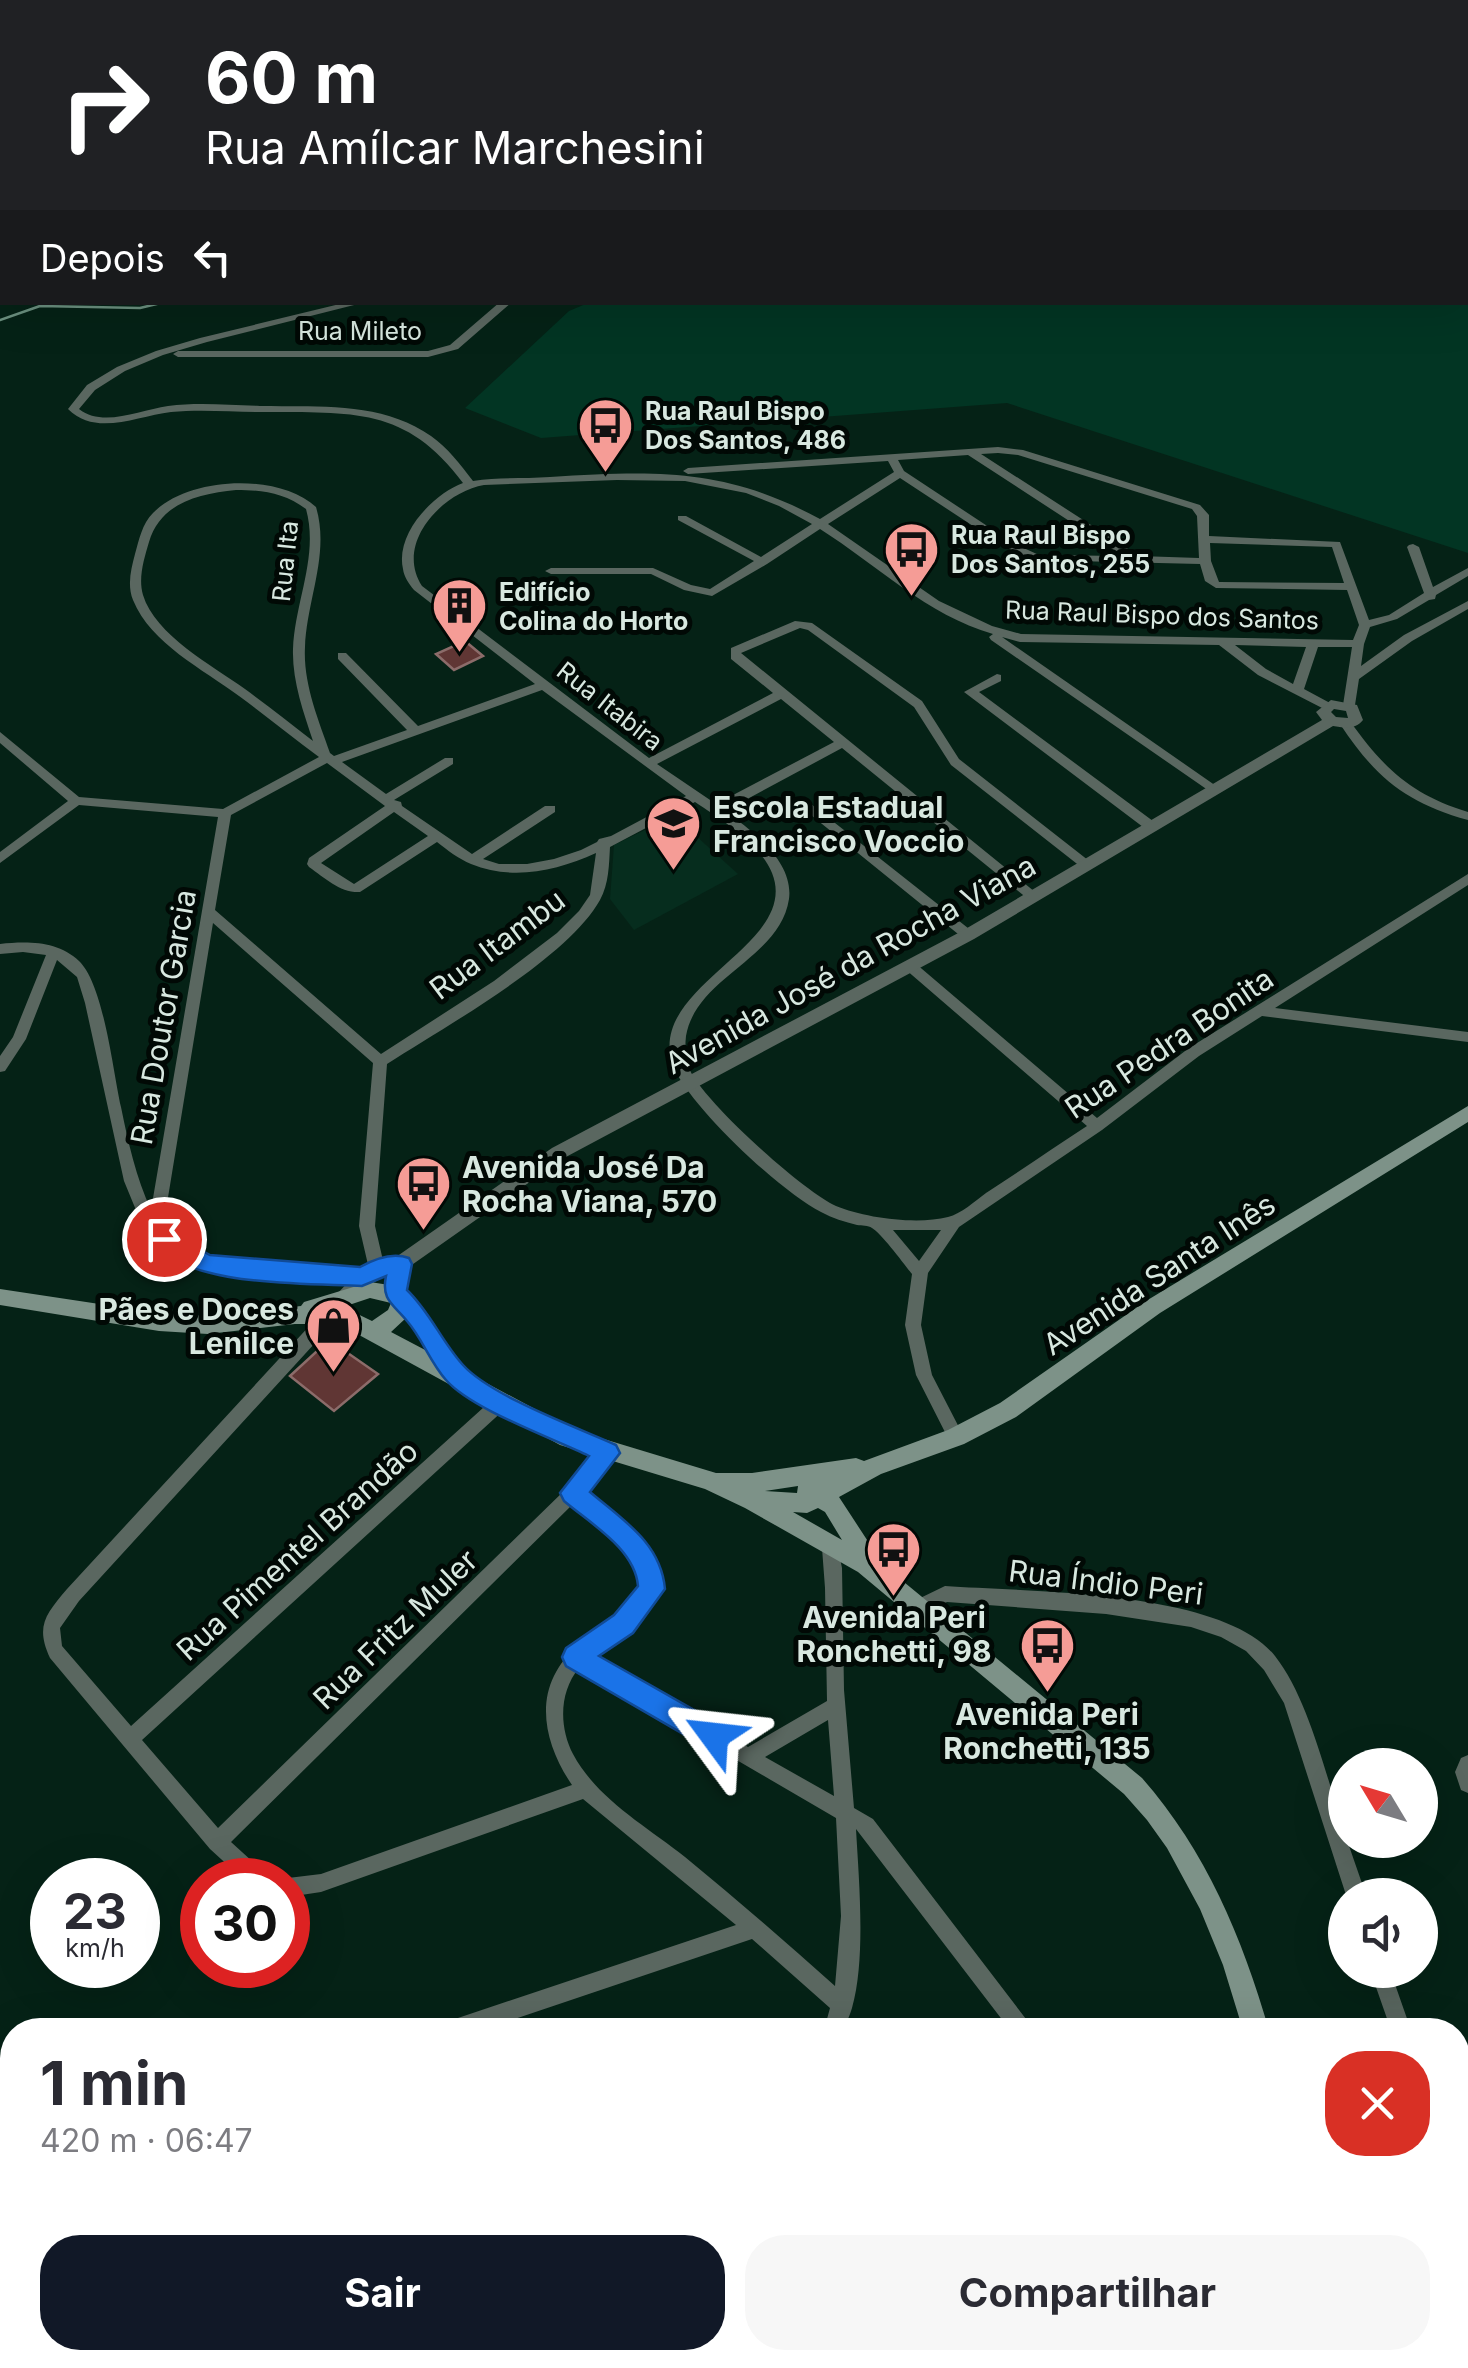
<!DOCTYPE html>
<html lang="pt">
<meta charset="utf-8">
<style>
body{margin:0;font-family:Inter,sans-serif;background:#f7f7f7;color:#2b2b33;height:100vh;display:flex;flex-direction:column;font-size:38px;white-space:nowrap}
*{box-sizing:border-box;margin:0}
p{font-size:32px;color:#7c7c81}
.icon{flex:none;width:55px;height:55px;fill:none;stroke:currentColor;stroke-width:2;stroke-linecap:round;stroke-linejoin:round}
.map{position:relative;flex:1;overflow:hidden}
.sheet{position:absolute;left:0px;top:2018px;width:1470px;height:352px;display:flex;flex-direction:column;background:#fff;border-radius:40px 40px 0 0;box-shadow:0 10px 40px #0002}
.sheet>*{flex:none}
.guide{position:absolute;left:0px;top:0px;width:1470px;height:305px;box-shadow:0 10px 40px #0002;background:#202124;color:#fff;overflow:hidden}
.needle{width:65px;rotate:308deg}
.tools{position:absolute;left:1328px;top:1748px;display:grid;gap:20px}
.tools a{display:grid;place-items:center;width:110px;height:110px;border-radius:50%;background:#fff;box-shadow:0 10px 40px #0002;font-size:50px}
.speed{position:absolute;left:30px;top:1858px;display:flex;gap:20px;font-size:50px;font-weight:700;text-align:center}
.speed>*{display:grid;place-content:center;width:130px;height:130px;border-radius:50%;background:#fff;box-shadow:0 10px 40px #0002;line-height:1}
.speed small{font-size:25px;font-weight:400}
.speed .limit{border:15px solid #d22;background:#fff;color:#111}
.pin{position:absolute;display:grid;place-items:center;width:85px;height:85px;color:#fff;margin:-42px;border:5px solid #fff;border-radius:50%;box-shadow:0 2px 10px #0007}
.me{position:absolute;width:110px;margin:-55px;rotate:300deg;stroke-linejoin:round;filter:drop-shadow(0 0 8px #0008)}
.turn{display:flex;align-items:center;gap:35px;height:210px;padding:0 40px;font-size:45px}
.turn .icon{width:130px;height:130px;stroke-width:2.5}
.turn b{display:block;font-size:70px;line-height:85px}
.then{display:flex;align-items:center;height:95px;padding:0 40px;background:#0003;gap:20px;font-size:38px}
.round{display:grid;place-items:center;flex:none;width:105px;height:105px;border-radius:40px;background:#f7f7f7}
.summary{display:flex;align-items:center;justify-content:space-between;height:170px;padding:0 40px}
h1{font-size:60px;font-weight:700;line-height:75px}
.action{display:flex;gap:20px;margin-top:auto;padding:20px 40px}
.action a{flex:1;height:115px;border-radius:40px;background:#111827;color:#fff;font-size:40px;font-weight:700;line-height:115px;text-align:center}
.action a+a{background:#f7f7f7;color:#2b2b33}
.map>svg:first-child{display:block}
.built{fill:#062d1e}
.green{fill:#023523}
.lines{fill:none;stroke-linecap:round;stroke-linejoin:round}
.stream{stroke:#6b907f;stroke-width:2.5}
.building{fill:#603634;stroke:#8c6c6a;stroke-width:2.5}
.minor{fill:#5a6760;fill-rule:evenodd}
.tertiary{fill:#5a6760;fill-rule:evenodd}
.secondary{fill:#7d9288;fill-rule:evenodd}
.route{fill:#1a73e8;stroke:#114b97;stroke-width:2.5}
.labels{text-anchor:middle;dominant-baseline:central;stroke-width:10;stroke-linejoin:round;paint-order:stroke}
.far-street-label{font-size:25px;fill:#d8e8e0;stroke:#010905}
.far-poi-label{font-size:25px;font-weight:bold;fill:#d8e8e0;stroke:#010905;text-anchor:start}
.poi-label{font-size:30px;font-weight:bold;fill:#d8e8e0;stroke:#010905;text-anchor:start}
.street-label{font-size:30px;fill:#d8e8e0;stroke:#010905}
</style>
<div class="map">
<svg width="1468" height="2368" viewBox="0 0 1468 2368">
<rect width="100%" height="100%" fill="#052216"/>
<path class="built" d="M674,816l64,58 -104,56 -24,-31 4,-54z"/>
<path class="green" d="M0,0h1350l1,2h-1349v164z
M1468,55v498l-461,-150 -466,35 -76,-30 104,-97 19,-8 880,-1z"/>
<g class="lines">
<path class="stream" d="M0,320l40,-14 100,2 25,-6"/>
</g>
<path class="building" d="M465,641l18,15 -29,14 -18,-16z
M329,1340l49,34 -44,37 -44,-35z"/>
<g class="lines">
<path class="minor" d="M1456,0h9l1,2h-8z
M348,302h18l-159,40 -44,13 -38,16 -30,19 -16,19c24,19 61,1 89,-3 30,-4 61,-1 92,0 57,1 122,-5 171,30 17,12 29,28 42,45 25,-4 51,-2 77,-4 106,-6 173,-10 270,42l74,-47 -6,-11 -200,13 -5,-3 5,-3 310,-21 25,3 177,55 9,10v21l131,6 29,78 20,-5 35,-22 -17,-46 2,-2 4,-1 6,3 14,40 35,-19v8l-32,19 -1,4 -6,1 -32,19 -27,8 -6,17 -3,22 43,-31 64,-34v8l-56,32 -53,38 -4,26 -6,4 -6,-4 9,-58h-34l-14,42 26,14 2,3 -6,4 -68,-35 -39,-30 -199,-3 -18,-5 217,151 2,3 -6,4 -224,-155 -2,-3 4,-3c-66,-19 -116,-69 -173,-105l-53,35 -55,32 -28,-6 -33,-16h-100l-6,-3 6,-3h102l38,17 19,4 44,-28 -76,-41v-4h8l75,41 51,-33 -33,-18 -33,-13 -61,-12 -68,-1 -133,5c-41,7 -90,58 -62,101l227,172 124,-65 -42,-34v-11l64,-27 17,2 110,78 37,58 134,105 -2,3h-10l-130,-102 -37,-58 -106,-77 -8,-2 -59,25 299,243 -7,5 -5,-2 -186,-151 -117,63c26,19 69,50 64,88 -9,60 -93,78 -103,137 -1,9 -1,21 2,30 12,33 115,125 148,140 29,12 81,19 112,11 13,-3 27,-16 38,-24 34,-22 67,-45 101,-67l-182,-157 -2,-3 2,-3h10l182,155 92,-70 279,-174v11l-193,123 193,24v10l-206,-26 -63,40 -97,74 -143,97 -31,46 -7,52 11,50 32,62 -2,5 -6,2 -6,-2 -34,-67 -11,-50 7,-51c-8,-10 -31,-41 -40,-46 -4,-3 -10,-2 -15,-3 -12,-3 -25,-7 -36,-13 -40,-20 -127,-102 -146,-142 -37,-83 127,-122 97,-197 -13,-31 -52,-54 -77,-71l-85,45c-1,17 -1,37 -10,53 -33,59 -154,126 -213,164l-12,162 10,43 -3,4h-10l-3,-4 -10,-43 14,-163 -160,-140 -50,305 17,15 30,15 153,13 5,2 3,4 -3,4 -5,2 -154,-13 -33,-14 -19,-14 -19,-27 -14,-34 -39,-178 -8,-26 -20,-17 -31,79 -21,32 -5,1v-16l13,-19 33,-82 -23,-3 -23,2v-10c28,-3 58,-3 79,17 25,24 34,111 42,146 7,35 15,70 30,103l67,-393 -139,-12 -79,58v-11l68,-51 -68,-58v-11l79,65 144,12 96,-52c-27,-20 -53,-41 -80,-61 -36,-27 -88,-52 -106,-96 -6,-15 -2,-31 2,-46 4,-14 7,-30 18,-41 36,-37 126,-40 163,-6 14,47 -9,92 -11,140 -2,36 13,72 25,106l4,3 73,-26 -69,-71v-6h8l72,73 117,-42 -121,-94c-5,-6 -10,-13 -11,-21 -8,-35 30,-75 60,-86 -57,-77 -111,-70 -200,-71 -30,0 -62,-3 -92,0 -34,4 -75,25 -103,-3l19,-24 30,-18 39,-16 44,-13zM998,453l20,2 174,54 5,7 2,42 -60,-2 -158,-102zM968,455l155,101 -84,-1 -26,-12 -109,-72 -6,-11zM900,478l105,69 28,13 167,4 5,17 11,7 131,2 12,35 -6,15 -332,-6 -29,-8 -53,-25 -111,-77zM236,490c27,0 48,3 70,19 13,47 -11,92 -13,140 -1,31 10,62 20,92 -23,-18 -45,-35 -68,-52 -32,-23 -90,-54 -102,-94 -5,-17 1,-36 6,-53 12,-40 50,-48 87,-52zM1210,543l122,4 12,36 -125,-1 -8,-21zM1235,645l71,2 -13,37 -27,-15zM542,690l144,106 -75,40 -12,3 -2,3 -16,8 -27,9 -27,5h-28l-16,-5 72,-47v-6h-10l-73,48 -70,-48 -1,-4 -7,-2 59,-36v-6h-8l-59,36 -44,-32zM781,699l53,43 -118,62 -59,-40zM327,763l58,43 -76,52 -2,6 2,3c16,11 31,26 51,25l77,-50c10,8 22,17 34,22 42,17 85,7 125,-11l-6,42 -11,16 -22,22 -63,48 -113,73 -166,-144 16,-95zM394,812l34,24 -74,48 -33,-21zM893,1230h48l-22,31z
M500,302h12l-54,47 -30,8h-250l-5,-3 5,-3h250l22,-6z
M997,674l4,1v6l-22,11 178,132 1,3 -1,3h-10l-183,-138z
M1346,720l4,1c33,47 62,74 118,91v8c-62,-17 -93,-43 -128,-96z
M811,804l162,128 2,3 -2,3h-10l-157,-127 -1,-3z
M331,1308l6,1 2,5 -2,5 -258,282 -19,27 2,18 69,80 363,-328 6,-2 6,2 2,5 -2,5 -364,332 76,88 349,-340 35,-40 6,-2 6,2 2,5 -2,5 -30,34 53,46 25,39c-13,43 -38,54 -71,79l157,91 79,-46 -2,-113 -3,-40 3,-5 6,-3 6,3 5,25 2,122 10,118 19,11 156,204 3,7h-22l-154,-201c3,53 10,130 -4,179 -2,7 -6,15 -8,22h-20l6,-22 -78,-69 -270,91h-40l3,-7 7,-3 284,-95 -153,-126 -262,93 -33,5v-17h-4l4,-2 33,-4 251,-89c-32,-47 -40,-102 8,-141 25,-20 54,-33 64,-66l-19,-30 -52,-44 -342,338 34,31 3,7h-24l-34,-31 -160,-191c-15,-32 -4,-44 17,-69l258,-280zM579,1668l257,150 5,98 -6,70c-49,-44 -99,-87 -150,-129 -39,-31 -88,-58 -112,-103 -14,-27 -14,-62 6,-86zM828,1720l6,76 -69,-39z
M945,1586c81,6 277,3 330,70 34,43 52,124 70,177v7h2l19,55h-20l-62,-192 -20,-33 -18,-19 -25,-14 -30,-10 -85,-13 -159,-12 -29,14 -6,-2 -3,-6 3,-6z
M1468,1755v38l-7,-3 -6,-18 6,-14z
M1370,1970h20l21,60h-20z
M0,2084l12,4v20l-12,-4z
M1458,2140c10,6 10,23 10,37 -15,-6 -11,-24 -10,-37z
M0,2317l12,2v22l-12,-2z
M724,2358h40l-3,8 -6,2h-41l3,-8z
M925,2358h23l-5,10h-23z
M1077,2358h22v10h-22z"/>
<path class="tertiary" d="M1331,700l26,5 6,15c-8,10 -19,8 -30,6l-359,213 -410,219 -158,111c-27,8 -42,17 -61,39h-12l-3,-5 3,-5 26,-27 37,-14 156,-109 410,-217 360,-211 -6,-8zM1334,709l12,2 2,7 -12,-1 -5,-5z"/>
<path class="secondary" d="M1468,1106v16l-308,191 -144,104 -52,27 -83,30 -42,23 32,49 5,13 266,219c64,73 100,159 127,252h-26l-20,-65 -23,-56 -33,-61 -20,-28 -23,-26 -266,-222 -113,-64 -40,-19 -145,-44 -221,-121h-44l-87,10 -49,-3 -159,-26v-16l159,24 49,3 93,-10 3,-4 66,-20 32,5 22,22 40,62 110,59 142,43h36l104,-15 8,3 84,-31 52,-27 146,-102zM370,1298l21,5 -3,7 -16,11 -29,-14zM406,1318l4,3 19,31 -38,-20zM798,1486l-1,7 -32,-2zM818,1508l7,4 17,28 -49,-28 14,1z
M1285,2358h29l2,10h-30z"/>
</g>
<path class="route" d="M164,1230l46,25 150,12c14,-8 33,-15 49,-9l3,6 -5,26c23,22 35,52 56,75 28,31 113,62 153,80l4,8 -30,39c33,28 71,51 75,97l-32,44 -34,23 125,71 4,9 -4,10 -10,3 -10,-3 -138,-80 -4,-9 4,-9 48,-33 24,-29c-3,-37 -47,-62 -74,-85l-4,-8 29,-37c-37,-18 -118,-47 -143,-76 -16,-18 -24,-42 -39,-59 -14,-17 -26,-21 -21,-45l-24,10c-51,-3 -182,2 -210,-47l4,-7z"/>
<defs>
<symbol id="bus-pin" viewBox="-11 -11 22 30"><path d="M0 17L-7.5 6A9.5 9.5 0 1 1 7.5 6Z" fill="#f59c96" stroke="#010905"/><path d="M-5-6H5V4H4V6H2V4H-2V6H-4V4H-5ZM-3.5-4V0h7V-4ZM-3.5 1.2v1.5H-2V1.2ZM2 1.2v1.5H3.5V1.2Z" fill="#111"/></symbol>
<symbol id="building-pin" viewBox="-11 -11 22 30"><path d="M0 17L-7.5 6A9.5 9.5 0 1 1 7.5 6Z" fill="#f59c96" stroke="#010905"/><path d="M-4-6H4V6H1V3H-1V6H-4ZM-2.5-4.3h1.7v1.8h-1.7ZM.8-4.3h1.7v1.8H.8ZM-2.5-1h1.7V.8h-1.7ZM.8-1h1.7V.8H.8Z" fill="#111"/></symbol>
<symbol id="school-pin" viewBox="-11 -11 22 30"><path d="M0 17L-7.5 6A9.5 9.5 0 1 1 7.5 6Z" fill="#f59c96" stroke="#010905"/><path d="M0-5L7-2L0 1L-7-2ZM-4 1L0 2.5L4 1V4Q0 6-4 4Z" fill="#111"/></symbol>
<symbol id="shop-pin" viewBox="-11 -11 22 30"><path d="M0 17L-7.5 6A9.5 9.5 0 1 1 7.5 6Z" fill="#f59c96" stroke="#010905"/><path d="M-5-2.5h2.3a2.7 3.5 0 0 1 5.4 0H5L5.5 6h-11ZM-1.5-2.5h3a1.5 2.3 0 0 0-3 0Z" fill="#111"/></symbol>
</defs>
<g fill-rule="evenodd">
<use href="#bus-pin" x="574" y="394" width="63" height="86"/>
<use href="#bus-pin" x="880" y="518" width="63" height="86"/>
<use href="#building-pin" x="428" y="574" width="63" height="86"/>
<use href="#school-pin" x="642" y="792" width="63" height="86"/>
<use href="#bus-pin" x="392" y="1152" width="63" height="86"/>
<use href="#shop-pin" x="302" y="1294" width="63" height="86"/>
<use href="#bus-pin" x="862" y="1518" width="63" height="86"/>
<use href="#bus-pin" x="1016" y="1614" width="63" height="86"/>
</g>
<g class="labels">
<g class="far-street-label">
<text x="360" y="331">Rua Mileto</text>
<text transform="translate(285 561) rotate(-84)">Rua Ita</text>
<text transform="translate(1162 615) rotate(2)">Rua Raul Bispo dos Santos</text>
<text transform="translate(610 706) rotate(38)">Rua Itabira</text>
</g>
<g class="far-poi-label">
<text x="645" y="411">Rua Raul Bispo<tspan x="645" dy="29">Dos Santos, 486</tspan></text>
<text x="951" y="535">Rua Raul Bispo<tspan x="951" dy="29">Dos Santos, 255</tspan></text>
<text x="499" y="592">Edifício<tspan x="499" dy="29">Colina do Horto</tspan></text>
</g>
<g class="poi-label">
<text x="713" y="807">Escola Estadual<tspan x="713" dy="34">Francisco Voccio</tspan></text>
<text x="462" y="1167">Avenida José Da<tspan x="462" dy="34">Rocha Viana, 570</tspan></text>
<text x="294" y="1309" text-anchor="end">Pães e Doces<tspan x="294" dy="34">Lenilce</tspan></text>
<text x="894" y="1617" text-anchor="middle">Avenida Peri<tspan x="894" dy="34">Ronchetti, 98</tspan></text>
<text x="1047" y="1714" text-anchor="middle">Avenida Peri<tspan x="1047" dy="34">Ronchetti, 135</tspan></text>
</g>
<g class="street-label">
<text transform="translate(497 944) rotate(-37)">Rua Itambu</text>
<text transform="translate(850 964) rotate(-29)">Avenida José da Rocha Viana</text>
<text transform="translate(163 1017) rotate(-80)">Rua Doutor Garcia</text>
<text transform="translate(1169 1043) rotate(-34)">Rua Pedra Bonita</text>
<text transform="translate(1159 1274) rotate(-33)">Avenida Santa Inês</text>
<text transform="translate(297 1550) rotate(-42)">Rua Pimentel Brandão</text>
<text transform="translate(1106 1582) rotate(7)">Rua Índio Peri</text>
<text transform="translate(395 1629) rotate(-44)">Rua Fritz Muler</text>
</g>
</g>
</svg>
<div class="tools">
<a><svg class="needle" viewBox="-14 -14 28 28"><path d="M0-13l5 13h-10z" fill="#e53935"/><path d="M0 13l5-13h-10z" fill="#7c7c81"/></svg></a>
<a><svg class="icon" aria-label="sound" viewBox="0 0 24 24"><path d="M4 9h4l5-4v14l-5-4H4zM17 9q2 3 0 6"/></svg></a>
</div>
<div class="speed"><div>23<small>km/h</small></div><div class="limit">30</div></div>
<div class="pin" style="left:164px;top:1239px;background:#d93025"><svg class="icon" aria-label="arrive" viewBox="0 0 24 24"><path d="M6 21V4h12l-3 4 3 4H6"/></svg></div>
<svg class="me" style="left:714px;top:1736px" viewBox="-20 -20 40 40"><path d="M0-17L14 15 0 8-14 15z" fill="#1a73e8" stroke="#fff" stroke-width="4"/></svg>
<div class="guide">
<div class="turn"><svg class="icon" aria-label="right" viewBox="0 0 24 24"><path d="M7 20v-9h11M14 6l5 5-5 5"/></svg><div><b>60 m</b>Rua Amílcar Marchesini</div></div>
<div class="then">Depois<svg class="icon" aria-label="left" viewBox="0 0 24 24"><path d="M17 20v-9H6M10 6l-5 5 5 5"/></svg></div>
</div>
<section class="sheet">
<div class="summary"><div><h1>1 min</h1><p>420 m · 06:47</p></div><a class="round" style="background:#d93025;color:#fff"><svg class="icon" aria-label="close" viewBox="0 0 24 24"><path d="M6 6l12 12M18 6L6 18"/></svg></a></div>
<div class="action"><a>Sair</a><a>Compartilhar</a></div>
</section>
</div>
